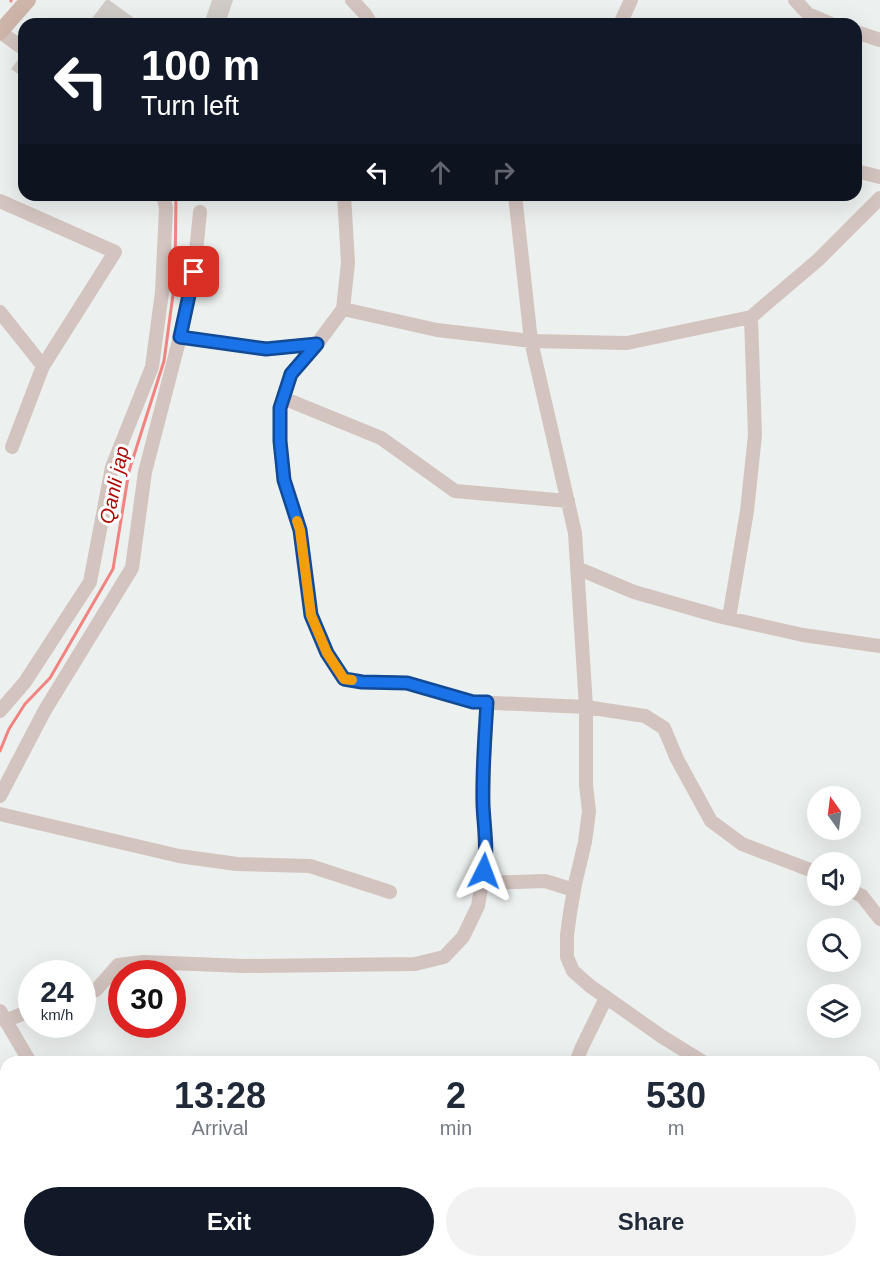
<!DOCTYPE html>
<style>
body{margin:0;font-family:Helvetica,sans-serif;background:#f2f2f3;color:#1f2937;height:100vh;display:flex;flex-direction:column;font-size:22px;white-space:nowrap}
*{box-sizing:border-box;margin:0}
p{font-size:20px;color:#747a83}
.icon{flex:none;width:33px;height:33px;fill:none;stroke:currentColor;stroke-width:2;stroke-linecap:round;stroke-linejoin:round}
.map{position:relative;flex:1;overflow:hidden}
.drawer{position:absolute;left:0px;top:1056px;width:880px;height:212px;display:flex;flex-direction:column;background:#fff;border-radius:18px 18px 0 0;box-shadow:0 6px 24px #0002}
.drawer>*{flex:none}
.banner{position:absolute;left:18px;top:18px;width:844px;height:183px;border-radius:18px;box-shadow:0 6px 24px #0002;background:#111827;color:#fff;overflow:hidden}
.needle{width:39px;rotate:346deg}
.controls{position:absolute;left:807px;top:786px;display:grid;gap:12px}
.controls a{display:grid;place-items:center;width:54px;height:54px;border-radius:50%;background:#fff;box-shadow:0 6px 24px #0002;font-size:30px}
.speed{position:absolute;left:18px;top:960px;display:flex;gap:12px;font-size:30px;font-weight:700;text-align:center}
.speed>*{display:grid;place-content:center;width:78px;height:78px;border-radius:50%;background:#fff;box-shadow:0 6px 24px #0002;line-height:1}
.speed small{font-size:15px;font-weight:400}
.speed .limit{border:9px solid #d22;background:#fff;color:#111}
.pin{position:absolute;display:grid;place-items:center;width:51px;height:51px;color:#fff;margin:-26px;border-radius:12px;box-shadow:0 3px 9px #0006}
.me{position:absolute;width:66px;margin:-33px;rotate:3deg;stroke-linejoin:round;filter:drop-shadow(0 0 4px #0008)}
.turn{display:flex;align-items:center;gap:21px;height:126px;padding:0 24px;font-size:27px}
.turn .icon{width:78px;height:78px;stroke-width:2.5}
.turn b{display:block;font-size:42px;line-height:51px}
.lanes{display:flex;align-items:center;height:57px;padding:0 24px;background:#0003;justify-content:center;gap:30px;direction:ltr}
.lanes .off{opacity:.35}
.eta{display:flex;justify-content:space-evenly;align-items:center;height:102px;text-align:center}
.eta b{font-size:36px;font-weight:700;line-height:42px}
.action{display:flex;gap:12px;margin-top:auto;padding:12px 24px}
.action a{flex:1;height:69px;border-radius:36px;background:#111827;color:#fff;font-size:24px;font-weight:700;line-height:69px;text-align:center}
.action a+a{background:#f2f2f3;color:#1f2937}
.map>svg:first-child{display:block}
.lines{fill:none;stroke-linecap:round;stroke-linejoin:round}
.stream{stroke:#f18481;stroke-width:3}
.building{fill:#d0cbc6}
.minor{stroke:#d3c4bf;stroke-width:14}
.major{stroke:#ceb5aa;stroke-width:16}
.route-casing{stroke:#114b97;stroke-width:15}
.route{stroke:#1a73e8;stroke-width:10}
.slow{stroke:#f59e0b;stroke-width:10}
.labels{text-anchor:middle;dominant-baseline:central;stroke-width:6;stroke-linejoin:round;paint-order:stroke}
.water-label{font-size:20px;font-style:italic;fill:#ae0804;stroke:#fff}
</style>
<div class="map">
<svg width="880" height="1267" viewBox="0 0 880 1267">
<rect width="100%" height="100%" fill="#ecf0ef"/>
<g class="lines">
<path class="stream" d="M11,0v1
M0,751l9,-22 16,-25 25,-26 63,-109 16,-98 35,-110 11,-81 1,-85"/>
</g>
<path class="building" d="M106,0h3l33,24h-54z
M212,0h21l-8,24h-10l-10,-3z
M20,57l4,1v20l-13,-9z"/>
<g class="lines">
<path class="minor" d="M352,0l13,14 6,10
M795,0l13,14 23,10
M620,24l11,-24
M0,32l24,17
M856,32l24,8
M856,171l24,6
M344,195l4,68 -5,46 -26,35 -26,30 -11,34v33l4,39 16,50 11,85 16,38 17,26 18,3 45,1 66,19 113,5 59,9 19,12 13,31 34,62 31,23 76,29
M515,195l16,146 44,192 11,174v78l3,26 -4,31 -10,42 -5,29 -3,22v22l6,14 17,15 71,50 42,26
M0,201l115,51 -72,114 -31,81
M343,309l94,21 94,11 96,2 124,-26 67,-57 62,-62
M0,312l43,54
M180,337l86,12 51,-5
M283,398l98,40 74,53 113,10
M577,568l57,24 84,24 85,19 77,11
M729,618l18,-107 8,-76 -4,-118
M0,711l25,-29 65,-100 22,-115 40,-100 10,-75 4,-84 -3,-13
M0,796l45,-86 87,-142 13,-96 35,-135 14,-65 6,-60
M0,814l179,42 58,8 73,2 80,26
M482,883l63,-2 29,9
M850,890l12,6 18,23
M82,994l14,-4 22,-25 25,-3 102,4 170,-2 29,-7 19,-20 15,-31 8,-48 -3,-54 1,-45 3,-56
M0,1011l30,51
M5,1021l27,-11
M576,1062l6,-15 24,-49
M874,1150l6,4
M874,1251l6,-5
M238,1262l5,5
M354,1262l4,5
M772,1262l19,5
M296,1267l18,-5
M504,1267v-5
M695,1267l3,-5
M857,1267l6,-5"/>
<path class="major" d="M0,32l28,-32"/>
</g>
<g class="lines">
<defs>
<path id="route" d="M194,272l-14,65 86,12 51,-5 -26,30 -11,34v33l4,39 16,50 11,85 16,38 17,26 18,3 45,1 66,19h14c-2,35 -5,69 -4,103 1,22 5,44 1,66"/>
</defs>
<use href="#route" class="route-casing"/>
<use href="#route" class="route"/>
<path class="slow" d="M297,521l3,9 11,85 16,38 17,26 8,1"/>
</g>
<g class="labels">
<g class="water-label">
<text transform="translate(114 485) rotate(-78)">Qanli jap</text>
</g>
</g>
</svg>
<div class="controls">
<a><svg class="needle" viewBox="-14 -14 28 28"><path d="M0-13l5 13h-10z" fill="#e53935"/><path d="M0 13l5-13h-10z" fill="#747a83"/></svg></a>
<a><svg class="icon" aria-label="sound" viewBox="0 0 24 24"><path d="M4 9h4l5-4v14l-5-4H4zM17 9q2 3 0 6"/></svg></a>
<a><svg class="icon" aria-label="search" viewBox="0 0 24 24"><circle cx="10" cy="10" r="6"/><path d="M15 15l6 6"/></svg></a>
<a><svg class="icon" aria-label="layers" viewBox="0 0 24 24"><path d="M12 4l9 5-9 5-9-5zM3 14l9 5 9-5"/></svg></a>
</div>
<div class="speed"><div>24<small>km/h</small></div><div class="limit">30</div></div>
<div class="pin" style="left:194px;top:272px;background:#d93025"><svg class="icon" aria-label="arrive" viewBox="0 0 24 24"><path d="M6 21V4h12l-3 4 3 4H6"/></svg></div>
<svg class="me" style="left:484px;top:871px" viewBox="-20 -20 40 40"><path d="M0-17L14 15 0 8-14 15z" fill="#1a73e8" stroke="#fff" stroke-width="4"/></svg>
<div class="banner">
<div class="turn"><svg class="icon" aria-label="left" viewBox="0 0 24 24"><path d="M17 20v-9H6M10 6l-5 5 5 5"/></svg><div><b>100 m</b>Turn left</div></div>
<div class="lanes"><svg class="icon" aria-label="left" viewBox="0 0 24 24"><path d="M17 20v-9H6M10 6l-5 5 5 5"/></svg><svg class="icon off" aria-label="ahead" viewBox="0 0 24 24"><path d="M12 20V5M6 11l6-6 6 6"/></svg><svg class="icon off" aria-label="right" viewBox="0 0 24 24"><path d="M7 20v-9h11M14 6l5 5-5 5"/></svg></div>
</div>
<section class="drawer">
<div class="eta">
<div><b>13:28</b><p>Arrival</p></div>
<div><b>2</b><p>min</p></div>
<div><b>530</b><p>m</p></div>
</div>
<div class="action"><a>Exit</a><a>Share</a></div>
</section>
</div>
